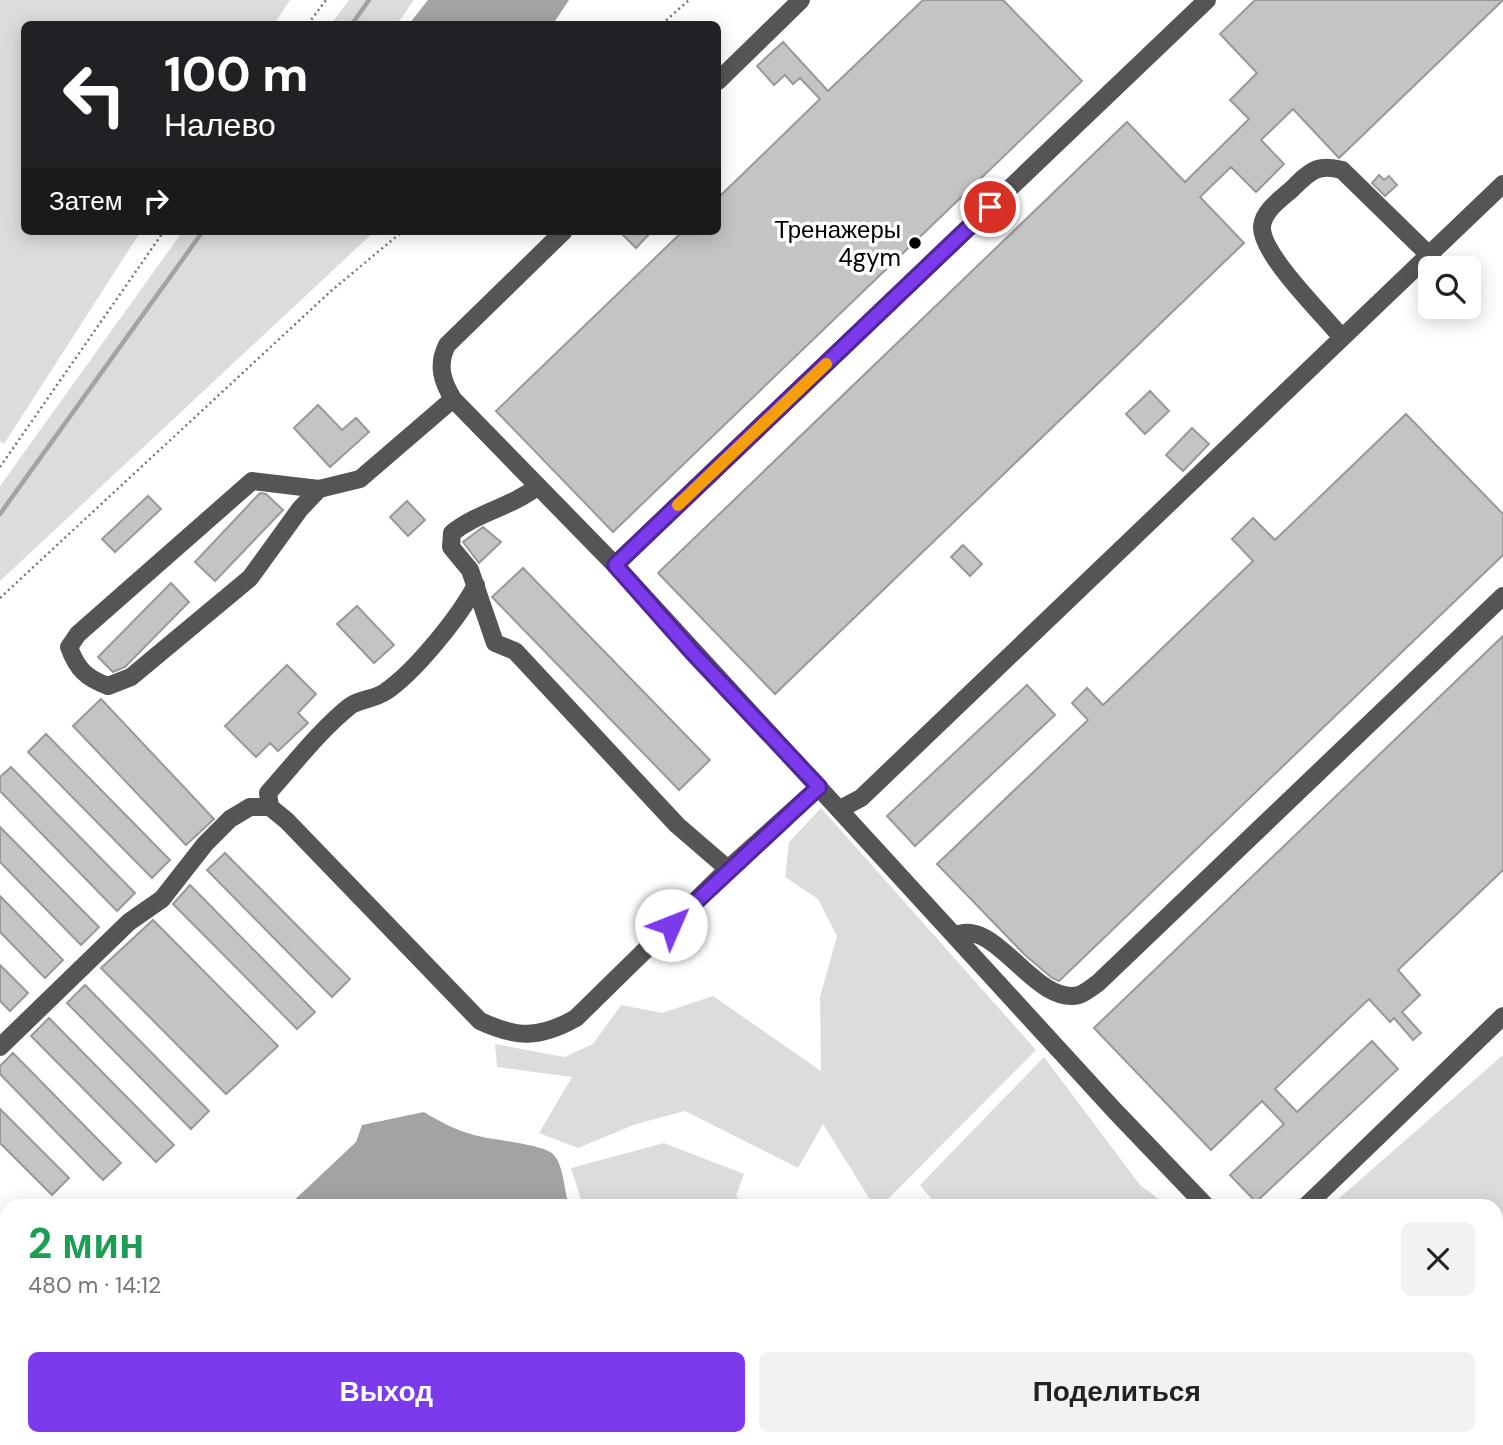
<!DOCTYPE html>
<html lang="ru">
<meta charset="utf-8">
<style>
body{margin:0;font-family:"DM Sans",sans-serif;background:#f2f2f2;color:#222;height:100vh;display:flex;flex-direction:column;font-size:26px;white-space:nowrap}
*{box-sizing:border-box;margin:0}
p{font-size:23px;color:#767676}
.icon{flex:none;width:38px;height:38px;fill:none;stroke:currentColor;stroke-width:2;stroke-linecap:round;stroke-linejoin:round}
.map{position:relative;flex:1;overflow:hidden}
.drawer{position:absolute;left:0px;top:1199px;width:1503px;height:247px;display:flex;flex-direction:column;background:#fff;border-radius:21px 21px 0 0;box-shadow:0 4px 18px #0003}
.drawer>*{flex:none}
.hud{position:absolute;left:21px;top:21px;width:700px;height:214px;border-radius:10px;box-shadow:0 4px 18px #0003;background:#202124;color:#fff;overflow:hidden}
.fabs{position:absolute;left:1418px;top:256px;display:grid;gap:14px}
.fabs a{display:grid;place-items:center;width:63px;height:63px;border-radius:10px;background:#fff;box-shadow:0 4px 18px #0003;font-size:35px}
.pin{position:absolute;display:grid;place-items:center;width:60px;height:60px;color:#fff;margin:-30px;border:4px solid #fff;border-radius:50%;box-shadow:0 2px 7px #0007}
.me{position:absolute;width:77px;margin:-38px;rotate:46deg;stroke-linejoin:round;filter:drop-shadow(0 0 5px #0008)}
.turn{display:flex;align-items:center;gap:24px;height:147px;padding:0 28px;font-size:32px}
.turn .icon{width:91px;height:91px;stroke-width:2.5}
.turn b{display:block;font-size:49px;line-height:60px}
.then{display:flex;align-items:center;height:66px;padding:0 28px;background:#0003;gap:14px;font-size:26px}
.round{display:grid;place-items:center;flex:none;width:74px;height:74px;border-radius:10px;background:#f2f2f2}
.headline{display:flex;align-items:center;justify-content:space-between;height:119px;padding:0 28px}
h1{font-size:42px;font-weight:700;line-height:52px;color:#1e9e55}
.cta{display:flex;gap:14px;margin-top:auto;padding:14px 28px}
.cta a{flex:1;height:80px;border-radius:10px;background:#7c3aed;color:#fff;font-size:28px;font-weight:700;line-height:80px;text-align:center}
.cta a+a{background:#f2f2f2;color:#222}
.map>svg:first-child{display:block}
.green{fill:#dcdcdc}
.water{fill:#a3a3a3}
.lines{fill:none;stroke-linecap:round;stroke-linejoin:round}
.stream{stroke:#a3a3a3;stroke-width:4.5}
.building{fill:#c4c4c4;stroke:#999;stroke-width:2}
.path{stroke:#777;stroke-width:2.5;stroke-dasharray:2 3.5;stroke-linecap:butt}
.minor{stroke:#555;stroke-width:18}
.route-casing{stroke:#51269a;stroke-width:18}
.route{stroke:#7c3aed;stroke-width:12}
.slow{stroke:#f59e0b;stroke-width:12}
.poi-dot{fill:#000;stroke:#fff;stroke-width:2.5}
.labels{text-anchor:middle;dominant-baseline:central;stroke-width:7;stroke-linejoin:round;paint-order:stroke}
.poi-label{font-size:24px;fill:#000;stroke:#fff;text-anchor:end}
</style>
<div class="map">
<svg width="1503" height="1445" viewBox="0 0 1503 1445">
<rect width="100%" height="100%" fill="#fff"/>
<path class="green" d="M0,0h290l-16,24h-250v207h117l-137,213 -4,-3z
M349,0h65l-17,24h-66z
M183,231h192l-375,350v-95z
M821,808l215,242 -155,156h-7l-51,-82 -25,44 -113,-57 -49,13 -58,24 -39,-15 33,-56 -75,-10 -2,-23 69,13 29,-13 28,-39 41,8 51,-17 108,75 -1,-74 17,-61 -19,-37 -33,-22 4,-35z
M1503,1055v240l-7,4v-93h-166z
M1044,1057l96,128 28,21h-231l-17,-21z
M664,1143l80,31 -8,22 8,10h-161l-12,-38z
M1503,1335v110h-193l11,-7h175v-99z
M890,1439v-1l398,1 -10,6h-396z"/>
<path class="water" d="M428,0h141l-16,24h-144z
M424,1112c16,10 32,18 50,23 17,5 69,9 79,19 11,11 11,37 16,52h-281l68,-64 6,-17z
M7,1312v126l665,1 -5,6h-667v-126z
M812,1438h68v1l-12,6h-57z"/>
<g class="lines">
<path class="stream" d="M352,24l17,-24
M0,514l203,-283"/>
</g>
<path class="building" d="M923,0h80l79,81 -469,451 -117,-121 187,-180h35v-33l102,-99 -20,-21 -7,6 -8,-9 -11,10 -17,-19 26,-24 45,49z
M1255,0h248l-164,158 -46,-49 -32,31 23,24 -28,28 -25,-25 -31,30 44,46 -469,451 -117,-121 469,-451 58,60 64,-63 -19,-19 27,-27 -37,-39z
M1379,175l5,5 5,-4 8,9 -12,11 -13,-13z
M619,231h33l-16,17z
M1150,391l19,20 -24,23 -19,-20z
M318,405l24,25 14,-12 13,14 -39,35 -36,-39z
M1406,414l97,100v41l-444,426 -7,-3 -27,-23 -88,-91 151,-144 -16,-17 15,-15 16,17 150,-144 -21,-22 21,-21 22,22z
M1192,428l17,16 -26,27 -17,-16z
M260,493l6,1 17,16 -68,71 -20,-19z
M148,496l13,13 -46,43 -13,-13z
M407,501l18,19 -17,16 -18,-19z
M483,527l18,15 -22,21 -16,-21z
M963,545l19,19 -12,12 -19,-19z
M523,568l187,192 -31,30 -187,-193z
M171,583l18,19 -64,65 -12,5 -15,-15z
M357,606l37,39 -20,18 -37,-39z
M1503,636v234l-105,100 22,25 -18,17 19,21 -8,7 -19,-22 -4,4 -21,-23 -94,90 22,23 75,-71 26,28 -142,133 -26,-27 54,-51 -22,-23 -51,49 -117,-122z
M287,665l29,29 -18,19 10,10 -30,28 -8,-8 -14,14 -31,-31z
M1027,685l28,30 -140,131 -28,-30z
M101,699l113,120 -28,26 -113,-119z
M46,734l124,126 -18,18 -124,-126z
M11,767l124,126 -18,18 -117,-120v-14z
M0,827l99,100 -18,18 -81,-83z
M225,853l125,126 -18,18 -125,-127z
M190,885l125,127 -18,17 -124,-125z
M0,896l63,64 -18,18 -45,-46z
M153,920l125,126 -52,48 -125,-126z
M0,965l28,28 -18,18 -10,-10z
M85,985l124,126 -18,18 -124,-126z
M49,1018l125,127 -18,17 -125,-126z
M13,1053l108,110 -18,17 -103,-106v-8z
M0,1109l69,69 -17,17 -52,-52z"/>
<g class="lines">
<path class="path" d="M308,24l18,-24
M662,24l27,-24
M0,467l164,-236
M0,598l331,-307 72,-60
M1295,1445l11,-7"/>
<path class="minor" d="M718,81l83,-81
M564,231l-117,114c-10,20 -5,36 6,54l162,166 500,546 91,95
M1342,338c-18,-23 -82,-84 -80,-112 2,-16 19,-27 30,-37 17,-17 25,-26 50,-19l87,85
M538,486c-26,21 -60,26 -86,47l-1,14 19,23 25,73 20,8 162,174 51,44
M319,489l-67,-8 -174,153 -9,13c8,22 17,31 39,39l23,-9 119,-99 50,-69 19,-20 41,-10 93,-80
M615,565l592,-565
M270,807l-2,-14c26,-29 51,-62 82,-87 10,-7 25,-7 35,-14 30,-20 75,-76 91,-107
M840,809l21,-11 642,-614
M955,936c40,-21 79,70 124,59 6,-2 13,-8 19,-12l405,-387
M0,1047l129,-125 33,-23 43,-55 25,-25 20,-12h20l17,14 193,200c37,17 59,18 96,-3l152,-149 91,-82
M1306,1206l197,-190
M1496,1328l7,-4"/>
</g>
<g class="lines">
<defs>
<path id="route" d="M671,925l148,-138 -127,-135 -77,-87 375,-358"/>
</defs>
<use href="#route" class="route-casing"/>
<use href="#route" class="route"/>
<path class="slow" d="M678,505l148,-141"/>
</g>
<circle class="poi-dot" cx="915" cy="243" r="7"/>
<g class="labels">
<g class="poi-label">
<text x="901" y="229">Тренажеры<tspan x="901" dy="28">4gym</tspan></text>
</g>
</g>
</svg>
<div class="fabs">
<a><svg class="icon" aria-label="search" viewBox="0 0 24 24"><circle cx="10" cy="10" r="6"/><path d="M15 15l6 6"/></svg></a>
</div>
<div class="pin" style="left:990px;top:207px;background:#d93025"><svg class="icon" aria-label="arrive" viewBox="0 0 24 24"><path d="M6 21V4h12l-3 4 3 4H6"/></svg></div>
<svg class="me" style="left:671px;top:925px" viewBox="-20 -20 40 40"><circle r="19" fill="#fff"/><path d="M0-13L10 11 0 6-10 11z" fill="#7c3aed"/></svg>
<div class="hud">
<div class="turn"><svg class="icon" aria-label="left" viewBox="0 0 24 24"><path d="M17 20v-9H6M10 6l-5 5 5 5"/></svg><div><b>100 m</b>Налево</div></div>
<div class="then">Затем<svg class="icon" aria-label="right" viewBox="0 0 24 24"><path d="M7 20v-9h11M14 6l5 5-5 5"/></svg></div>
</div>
<section class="drawer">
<div class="headline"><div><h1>2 мин</h1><p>480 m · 14:12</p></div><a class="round"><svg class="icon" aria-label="close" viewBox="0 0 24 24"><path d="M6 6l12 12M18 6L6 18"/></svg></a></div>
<div class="cta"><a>Выход</a><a>Поделиться</a></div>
</section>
</div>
